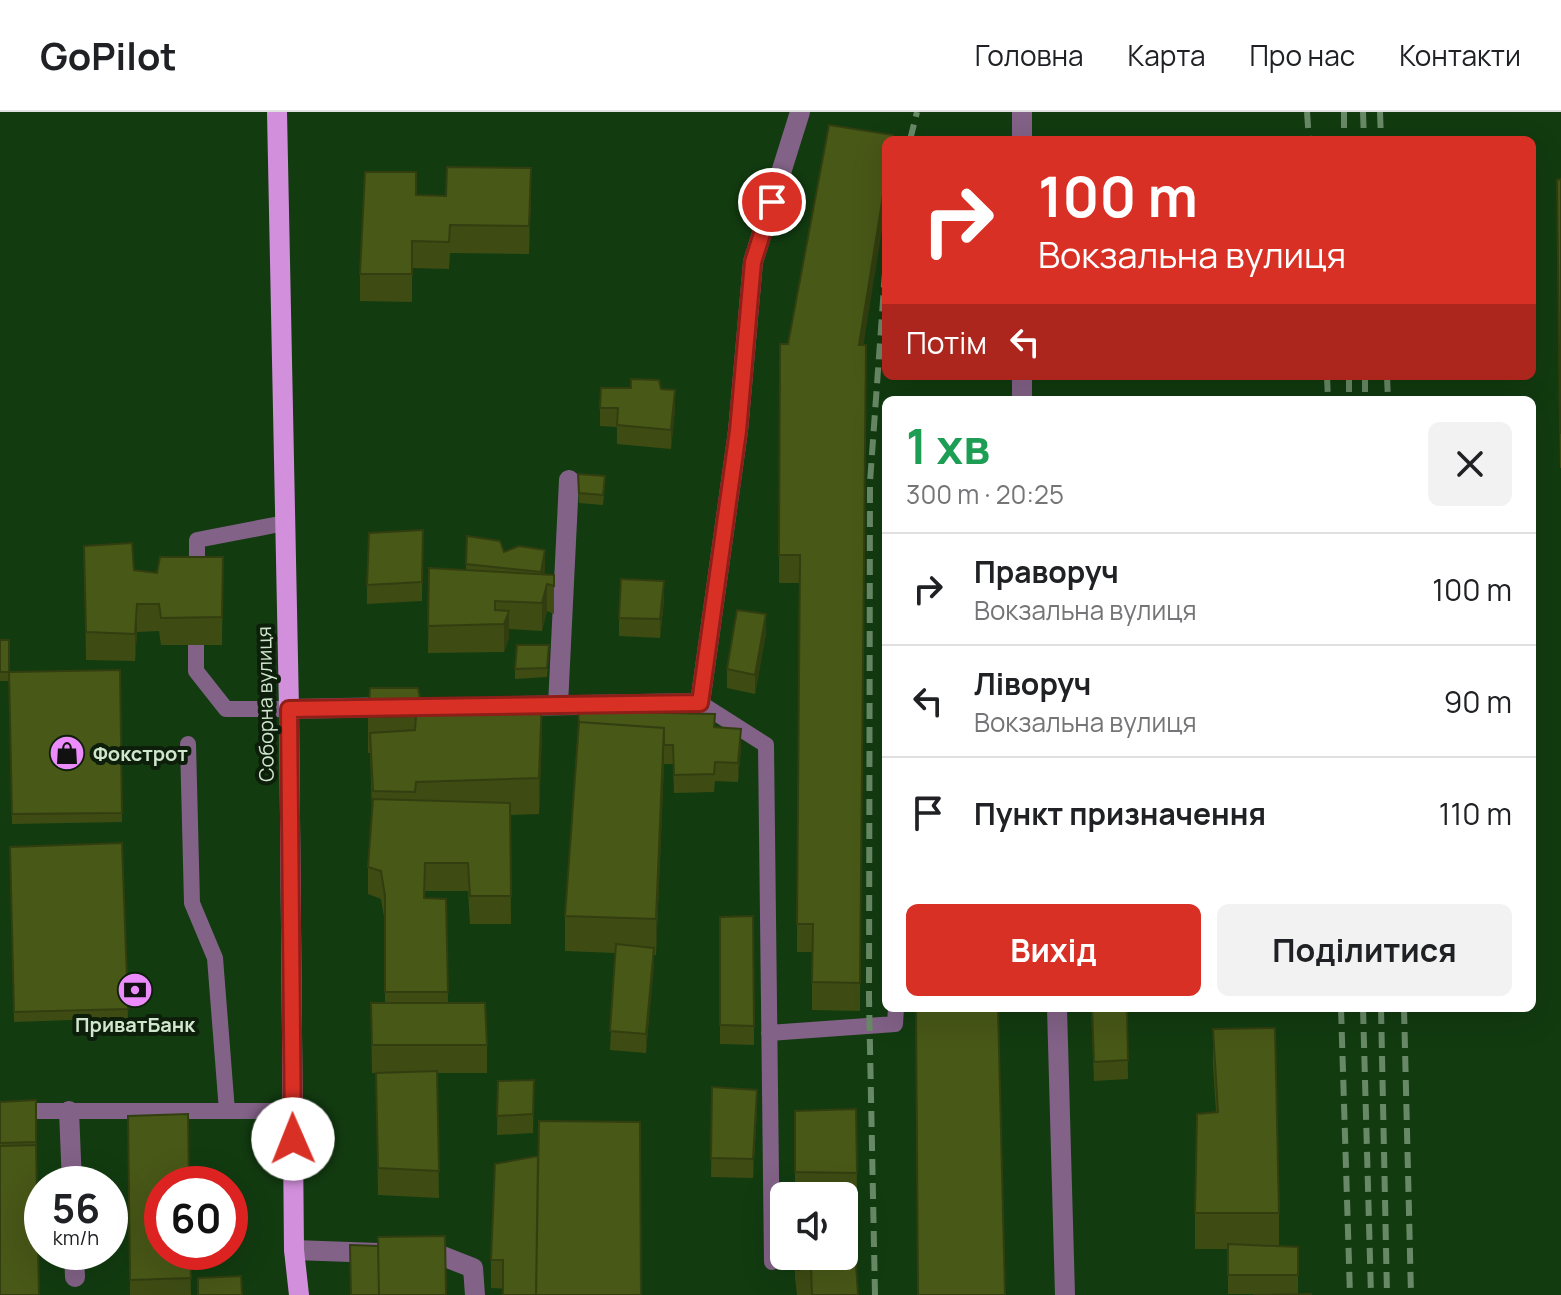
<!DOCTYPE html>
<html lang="uk">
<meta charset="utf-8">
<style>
body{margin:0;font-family:Manrope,sans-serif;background:#f2f2f2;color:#202124;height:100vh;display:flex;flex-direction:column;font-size:30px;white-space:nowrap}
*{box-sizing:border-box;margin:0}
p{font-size:26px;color:#757577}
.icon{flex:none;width:44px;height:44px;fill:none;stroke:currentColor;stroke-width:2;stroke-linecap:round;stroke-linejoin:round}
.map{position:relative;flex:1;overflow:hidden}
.details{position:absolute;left:882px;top:284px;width:654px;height:616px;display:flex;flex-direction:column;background:#fff;border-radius:12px;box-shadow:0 8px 32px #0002}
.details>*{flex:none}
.top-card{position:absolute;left:882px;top:24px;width:654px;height:244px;border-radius:12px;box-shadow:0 8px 32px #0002;background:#d93025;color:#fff;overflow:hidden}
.fabs{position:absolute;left:770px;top:1070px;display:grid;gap:16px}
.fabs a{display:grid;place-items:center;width:88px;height:88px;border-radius:12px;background:#fff;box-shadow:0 8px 32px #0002;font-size:40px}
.speed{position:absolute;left:24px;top:1054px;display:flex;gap:16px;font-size:40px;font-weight:700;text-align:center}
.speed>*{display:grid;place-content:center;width:104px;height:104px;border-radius:50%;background:#fff;box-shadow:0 8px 32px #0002;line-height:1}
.speed small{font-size:20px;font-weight:400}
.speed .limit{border:12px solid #d22;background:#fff;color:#111}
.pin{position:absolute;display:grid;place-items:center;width:68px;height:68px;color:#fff;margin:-34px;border:4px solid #fff;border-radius:50%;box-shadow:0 2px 8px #0007}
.me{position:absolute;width:88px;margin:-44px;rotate:359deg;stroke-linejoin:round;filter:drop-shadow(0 0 6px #0008)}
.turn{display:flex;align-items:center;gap:28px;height:168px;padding:0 24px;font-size:36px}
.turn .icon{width:104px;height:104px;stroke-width:2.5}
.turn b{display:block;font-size:56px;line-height:68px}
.then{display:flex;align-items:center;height:76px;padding:0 24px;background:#0003;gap:16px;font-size:30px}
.round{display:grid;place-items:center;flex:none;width:84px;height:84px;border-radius:12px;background:#f2f2f2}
.headline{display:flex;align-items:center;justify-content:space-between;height:136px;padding:0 24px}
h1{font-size:48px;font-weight:700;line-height:60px;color:#1e9e55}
.primary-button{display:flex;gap:16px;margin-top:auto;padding:16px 24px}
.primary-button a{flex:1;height:92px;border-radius:12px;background:#d93025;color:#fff;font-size:32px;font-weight:700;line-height:92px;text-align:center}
.primary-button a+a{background:#f2f2f2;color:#202124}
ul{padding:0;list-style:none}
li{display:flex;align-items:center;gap:24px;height:112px;padding:0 24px;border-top:2px solid #e0e0e0}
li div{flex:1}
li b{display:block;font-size:30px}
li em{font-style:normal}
header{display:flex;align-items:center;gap:48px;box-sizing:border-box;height:112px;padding:0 40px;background:#fff;border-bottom:2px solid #e0e0e0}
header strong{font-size:38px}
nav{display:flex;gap:44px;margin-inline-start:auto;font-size:28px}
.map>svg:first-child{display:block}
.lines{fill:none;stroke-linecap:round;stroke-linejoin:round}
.service{stroke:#826287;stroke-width:16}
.minor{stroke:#826287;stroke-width:20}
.primary{stroke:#d28fdc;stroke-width:20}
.rail{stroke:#688966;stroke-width:6;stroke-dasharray:16 8;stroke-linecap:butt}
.wall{fill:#3e4c14}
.shaded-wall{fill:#323e10}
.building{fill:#485817;stroke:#323e10;stroke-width:2}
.route-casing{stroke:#8d1f18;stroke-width:20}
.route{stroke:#d93025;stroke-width:14}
.labels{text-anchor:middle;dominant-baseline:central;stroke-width:8;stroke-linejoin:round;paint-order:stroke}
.street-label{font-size:20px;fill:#d0e7ce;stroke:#0d1e0b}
.poi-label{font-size:20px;font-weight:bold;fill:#d0e7ce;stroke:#0d1e0b;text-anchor:start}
</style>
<header>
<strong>GoPilot</strong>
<nav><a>Головна</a><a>Карта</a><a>Про нас</a><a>Контакти</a></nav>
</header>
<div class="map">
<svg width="1561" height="1183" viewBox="0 0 1561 1183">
<rect width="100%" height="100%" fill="#123b10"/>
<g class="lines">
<path class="service" d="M197,465v-37l88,-17
M196,512v47l30,38h63
M700,591l66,42 6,517
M188,632l4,159 23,55 12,153
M769,921l126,-9 1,-16
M0,999h292"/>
<path class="minor" d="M1022,28v-28
M1022,288v-24
M558,593l11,-225
M517,594l183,-3 38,-272 15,-169 47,-150
M289,597l104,-2
M1057,896l8,287
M69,999l3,73
M294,1138l84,3
M74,1140l1,25
M418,1142l22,1 33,13 2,27"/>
<path class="primary" d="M277,0l12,597 5,541 5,45"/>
<path class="rail" d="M1307,0l2,28
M1344,0v28
M1363,0l1,28
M1380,0l1,28
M910,28l7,-28
M1327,264l1,24
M1349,264v24
M1365,264v24
M1387,264l1,24
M1341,896l9,287
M1363,896l8,287
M1381,896l6,287
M1404,896l7,287
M875,1183l-6,-297 1,-516 16,-223"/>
</g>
<path class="wall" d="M893,28l-30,205 -3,666 -48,-1v-58h-15l2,-369h-20l1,-239h8z
M1561,67v289h-1l-3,-252z
M531,83l-2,59 -79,-1 -1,16 -37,-1v34l-52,-1v-27l56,-78z
M1203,264h56v3h-56z
M600,296l75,1 -4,40 -54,-5v-17l-17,-1z
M578,362l27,11 -2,20 -24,-2z
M423,418l-1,71 -55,3v-19z
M467,424l78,33 -1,5 10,1v39l-7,-3 -5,20 -33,-2v9l-5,14 -76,1 1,-85 37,2z
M84,434l50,24 23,3 66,-16 -1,88h-61l-2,-14 -22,1 -2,29 -49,-1z
M664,488l-4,38 -41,-2v-18z
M766,521l-11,61 -28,-6v-19z
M0,528l9,32 111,-2 2,152 -110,2 -3,-143h-9z
M549,543l-2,22 -32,2v-10z
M420,586l122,36 -3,80 -29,1 1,109h-41l-2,-33h-43v7l21,1 2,104 39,42v28h-50l2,125 -61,-3 -2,-122h-4l-1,-70h14v-80l-4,-24 -13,-5v-27l4,-56 -2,-58h-2v-36z
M715,615l26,21 -3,34 -23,-1 -1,11 -40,1 -1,-29h-9l-8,191h-2l-8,98 -36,-3 5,-97 -50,-2v-35l13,-188z
M122,731l6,175 -114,4 -4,-175z
M753,804l1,129 -34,-1v-127z
M1091,896h36l1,71 -34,2z
M1213,917l66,184v33l19,1v47h-70v-45h-33v-36l21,-101 -3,-47z
M534,968l-1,53 -36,2 1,-54z
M712,975l45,22 -4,69 -42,-1z
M36,988v45l-36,150v-193z
M856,997l1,82h-62v-80z
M128,1004l62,136 1,43h-61z
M495,1052l146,131 -150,-7v-28z
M849,1106l9,77h-61l-2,-17v-22h49z"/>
<path class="shaded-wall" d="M531,56v27l-2,59v-28z
M886,65v28l-27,168v-28z
M675,278v19l-4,40v-19z
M545,438v19l-4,22v-19z
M664,469v19l-4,38v-19z
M547,472v27l-5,20v-28z
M137,492v28l-2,29v-27z
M509,499v27l-5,14v-28z
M766,502v19l-11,61v-19z
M542,586v36l-3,80v-36z
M664,616v36l-8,191v-36z
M741,617v19l-3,34v-19z
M654,836v19l-8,86v-19z
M757,978v19l-4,69v-19z"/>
<path class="building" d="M829,13l64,10 -1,5h-6v37l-27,168h7l-6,638 -48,-1 1,-58h-16l3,-369h-21l1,-211h8z
M447,55l84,1 -2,58 -79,-1 -1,17 -37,-1v33h-52l5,-102h51v23l30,1z
M1561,67v254h-1l-3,-253z
M631,267l28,1 2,9 14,1 -4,40 -54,-5 1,-17h-18l1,-20h30z
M578,362l27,2 -2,19 -24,-2z
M423,418l-1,52 -55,3 2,-52z
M467,424l33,5 4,11 15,-6 26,4 -4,22 -75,-8z
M132,431l2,27 23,3 3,-16h63l-1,60 -61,1 -2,-14h-22l-2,30 -49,-2 -2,-86z
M429,456l125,7v11l-7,-2 -5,19 -47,-2v9l14,1 -5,13 -76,2z
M621,467l43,2 -4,38 -41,-1z
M737,498l29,4 -11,61 -28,-6z
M0,528h9v32h-9z
M517,533h32l-2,23 -32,1z
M120,558l2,143 -110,1 -3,-142z
M370,576h48l2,10h122l-3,80 -123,4 -1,10 -42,-1 -3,-58 45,-3 1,-14 -48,1z
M578,599l137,3 -1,13 27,2 -3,34 -23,-1 -1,12 -40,1 -1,-30h-9v-17l-85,-6v3z
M579,610l85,6 -8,191 -91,-3z
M373,687l137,4 1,93h-41l-2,-33h-43l-1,35 22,1 2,93h-63v-96l-4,-25 -13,-4z
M122,731l6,166 -114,3 -4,-165z
M753,804l1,110 -34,-1v-108z
M616,832l38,4 -8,86 -36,-3z
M371,891h114l2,42h-115z
M916,896h82l7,287h-87z
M1092,896h35l1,52 -34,2z
M1275,916l4,185h-84l2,-99 21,-2 -5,-83z
M437,959l2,100 -61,-3 -2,-95z
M534,968l-1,34 -36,2 1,-35z
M712,975l45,3 -4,69 -42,-1z
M36,988v42l-36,1v-41z
M856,997l1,64 -62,-1v-61z
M188,1002l1,70h-27v68h28l1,26 -61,2 -2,-164z
M539,1009l101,1 1,173h-105z
M36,1033l3,150h-39v-149z
M538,1044l-2,139h-33v-35h-12l4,-96z
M844,1096h5v10h-5z
M844,1106l9,1 5,76h-46l-1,-28 -13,3 -3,-14h49z
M445,1124l1,59h-67l-1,-58z
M1228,1132l70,3v28h-70z
M350,1133l28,1 1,49h-28z
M241,1164l1,19h-44v-17z
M1311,1182v1h-58z"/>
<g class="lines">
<defs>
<path id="route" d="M293,1027l-4,-430 411,-6 38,-272 15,-169 19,-60"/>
</defs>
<use href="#route" class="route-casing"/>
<use href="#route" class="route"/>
</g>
<defs>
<symbol id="shop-disc" viewBox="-11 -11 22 22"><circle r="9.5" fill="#ec8cfa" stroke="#0d1e0b"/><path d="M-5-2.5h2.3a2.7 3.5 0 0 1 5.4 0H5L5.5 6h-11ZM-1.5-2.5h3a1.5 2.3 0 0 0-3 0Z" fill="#111"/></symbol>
<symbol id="bank-disc" viewBox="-11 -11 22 22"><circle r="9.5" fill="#ec8cfa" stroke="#0d1e0b"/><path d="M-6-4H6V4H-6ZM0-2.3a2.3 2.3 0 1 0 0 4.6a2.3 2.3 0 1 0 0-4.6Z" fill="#111"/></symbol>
</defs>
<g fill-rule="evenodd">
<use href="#shop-disc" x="47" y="621" width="40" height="40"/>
<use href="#bank-disc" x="115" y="858" width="40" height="40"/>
</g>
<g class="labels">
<g class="street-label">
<text transform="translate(265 592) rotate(-91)">Соборна вулиця</text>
</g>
<g class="poi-label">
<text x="93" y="641">Фокстрот</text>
<text x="135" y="912" text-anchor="middle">ПриватБанк</text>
</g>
</g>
</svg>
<div class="fabs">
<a><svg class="icon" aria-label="sound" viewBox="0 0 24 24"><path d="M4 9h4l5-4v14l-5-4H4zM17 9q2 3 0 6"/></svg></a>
</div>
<div class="speed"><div>56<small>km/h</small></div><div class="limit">60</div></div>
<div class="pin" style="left:772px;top:90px;background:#d93025"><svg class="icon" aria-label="arrive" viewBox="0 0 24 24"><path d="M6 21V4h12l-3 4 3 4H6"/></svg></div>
<svg class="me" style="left:293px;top:1027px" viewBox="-20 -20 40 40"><circle r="19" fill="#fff"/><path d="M0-13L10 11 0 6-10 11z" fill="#d93025"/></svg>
<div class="top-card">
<div class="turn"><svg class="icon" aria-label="right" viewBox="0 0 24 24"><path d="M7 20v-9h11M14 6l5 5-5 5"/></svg><div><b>100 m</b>Вокзальна вулиця</div></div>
<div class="then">Потім<svg class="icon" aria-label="left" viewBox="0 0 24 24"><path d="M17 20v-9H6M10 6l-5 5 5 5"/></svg></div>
</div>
<section class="details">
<div class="headline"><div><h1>1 хв</h1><p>300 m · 20:25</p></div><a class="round"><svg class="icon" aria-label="close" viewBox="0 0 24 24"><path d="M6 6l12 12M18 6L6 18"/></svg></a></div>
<ul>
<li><svg class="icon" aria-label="right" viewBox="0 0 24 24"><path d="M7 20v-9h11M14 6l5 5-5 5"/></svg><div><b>Праворуч</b><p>Вокзальна вулиця</p></div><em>100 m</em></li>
<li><svg class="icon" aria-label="left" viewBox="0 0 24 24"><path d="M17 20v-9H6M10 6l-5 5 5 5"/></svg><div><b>Ліворуч</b><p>Вокзальна вулиця</p></div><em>90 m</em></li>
<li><svg class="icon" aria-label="arrive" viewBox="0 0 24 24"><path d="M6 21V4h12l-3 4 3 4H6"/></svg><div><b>Пункт призначення</b></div><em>110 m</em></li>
</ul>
<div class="primary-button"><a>Вихід</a><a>Поділитися</a></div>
</section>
</div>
